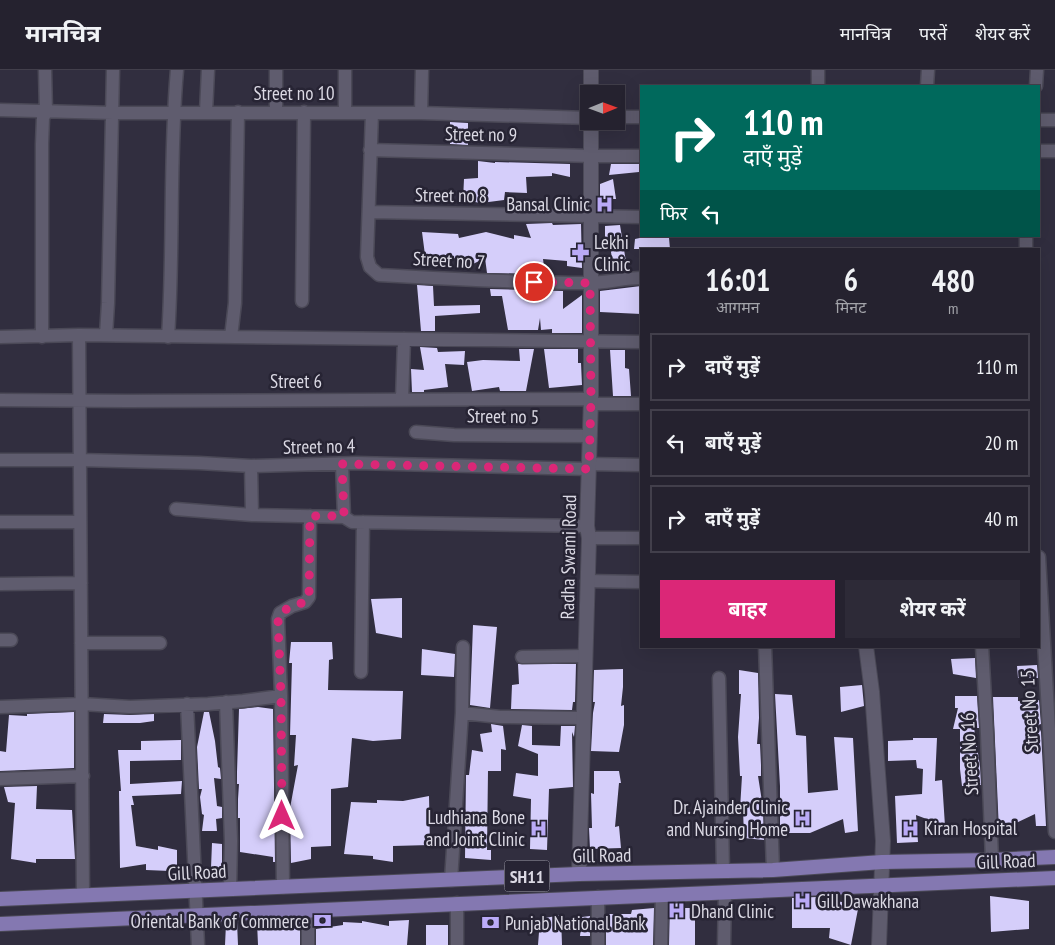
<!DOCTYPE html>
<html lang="hi">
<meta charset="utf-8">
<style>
body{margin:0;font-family:"PT Sans Narrow","Noto Sans Devanagari",sans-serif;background:#2d2a37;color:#f1f3f6;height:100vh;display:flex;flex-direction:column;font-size:19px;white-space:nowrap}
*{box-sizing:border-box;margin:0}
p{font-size:16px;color:#a3a4aa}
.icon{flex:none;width:28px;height:28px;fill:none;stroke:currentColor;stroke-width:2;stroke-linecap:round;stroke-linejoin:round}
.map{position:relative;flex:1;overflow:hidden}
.panel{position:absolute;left:640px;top:178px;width:400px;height:400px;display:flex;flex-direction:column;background:#25222f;border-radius:0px;box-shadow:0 5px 20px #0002,0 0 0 1px #423f4b}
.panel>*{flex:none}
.banner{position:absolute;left:640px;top:15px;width:400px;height:152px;border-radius:0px;box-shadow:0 5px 20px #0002,0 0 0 1px #423f4b;background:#00695c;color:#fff;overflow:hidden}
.needle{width:32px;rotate:89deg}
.controls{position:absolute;left:580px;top:15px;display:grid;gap:10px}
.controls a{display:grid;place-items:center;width:45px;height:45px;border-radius:0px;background:#25222f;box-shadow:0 5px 20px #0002,0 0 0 1px #423f4b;font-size:25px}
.pin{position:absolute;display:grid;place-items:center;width:42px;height:42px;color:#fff;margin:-21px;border:2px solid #fff;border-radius:50%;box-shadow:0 1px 5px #0007}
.me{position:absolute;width:55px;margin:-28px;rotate:0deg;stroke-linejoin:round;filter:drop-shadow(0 0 4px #0008)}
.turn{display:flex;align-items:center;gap:18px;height:105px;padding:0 20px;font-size:22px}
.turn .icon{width:65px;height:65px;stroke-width:2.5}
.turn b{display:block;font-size:35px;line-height:42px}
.then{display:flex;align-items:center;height:48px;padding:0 20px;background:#0003;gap:10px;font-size:19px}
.eta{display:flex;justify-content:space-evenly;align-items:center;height:85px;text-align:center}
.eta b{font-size:30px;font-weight:700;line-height:35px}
.action{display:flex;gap:10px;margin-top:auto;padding:10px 20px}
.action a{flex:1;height:58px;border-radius:0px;background:#db2777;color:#fff;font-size:20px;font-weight:700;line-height:58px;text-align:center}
.action a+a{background:#2d2a37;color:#f1f3f6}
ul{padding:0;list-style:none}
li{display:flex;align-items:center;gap:15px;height:68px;margin:0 10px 8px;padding:0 10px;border:2px solid #423f4b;border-radius:0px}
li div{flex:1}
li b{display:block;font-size:19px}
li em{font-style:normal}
header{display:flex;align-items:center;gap:30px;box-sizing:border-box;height:70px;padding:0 25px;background:#25222f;border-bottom:1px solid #423f4b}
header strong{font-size:24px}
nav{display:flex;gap:28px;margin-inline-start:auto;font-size:18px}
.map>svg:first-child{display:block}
.building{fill:#d5cefa}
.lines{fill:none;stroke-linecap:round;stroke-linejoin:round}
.minor-casing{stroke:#4b4957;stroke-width:15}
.tertiary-casing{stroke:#4b4957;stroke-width:16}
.primary-casing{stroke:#4b4957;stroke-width:16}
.minor{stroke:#5f5c6e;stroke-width:12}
.tertiary{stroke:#5f5c6e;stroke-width:14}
.primary{stroke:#8478b1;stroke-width:14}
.route{stroke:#db2777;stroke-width:9;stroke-dasharray:0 16.2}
.labels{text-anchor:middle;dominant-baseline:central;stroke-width:5;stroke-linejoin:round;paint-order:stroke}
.shield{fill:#272434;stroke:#a5a3af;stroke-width:1}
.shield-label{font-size:18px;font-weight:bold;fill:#dbd9e4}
.street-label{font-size:19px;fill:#dbd9e4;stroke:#272434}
.poi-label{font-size:19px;fill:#dbd9e4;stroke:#272434;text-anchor:start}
</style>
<header>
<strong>मानचित्र</strong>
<nav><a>मानचित्र</a><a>परतें</a><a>शेयर करें</a></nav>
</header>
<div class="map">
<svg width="1055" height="875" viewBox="0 0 1055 875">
<rect width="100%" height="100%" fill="#312e3f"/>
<path class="building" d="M450,52l18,1v22l-18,-1z
M478,91l17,2v-1l75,2v13l-18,-4v3l-26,1 1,16 -22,-1 -1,8 -23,3 -18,-3 1,-21 14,-1z
M611,94h28v8l-30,3z
M613,109l3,20h-16v-15z
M552,153l1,2 28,-1 1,44 -15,-2v-5l-24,-2 2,15 -58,-1 -2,-15 -14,7v-5l-46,-5 -3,-23 36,2 1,4 27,-6 28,7v-4l17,3 -5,-14z
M620,155l7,43 -14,-3 -4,-26h-4v-13z
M649,166l20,2 1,11h-36l1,-10z
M417,215l16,1 1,20 46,-1v8l-45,3v15h-14z
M641,216v28l-41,-2v-21z
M490,219l73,2v18l19,-14v38h-30v-4l-11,1 -1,-12 -2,12h-30l-6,-34h-11z
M420,277l17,1 1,4 27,-1 -1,14 -19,-1 3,23 -24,3v2h-12l-1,-23 13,1z
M519,279h15l-8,42h-26l-1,-4 -27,4 -5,-29 16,-2 37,1z
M544,279h34v14h3l1,22 -33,3z
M610,280h15v18l4,1 2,27h-18z
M402,528v40l-26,-5 -5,-34z
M473,555l24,2 -7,81 -20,-3z
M291,572h41l1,17 -4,1 -1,30 75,1 -2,48 -28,2 -21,-3 -4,49 -17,2v57l-20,1v12l-20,4 -1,-55 8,-43 -4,1 2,-31h-6l2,-72h-3z
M422,579l33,5 -1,23 -33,-2z
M975,588l1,20 -23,-4 -2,-15z
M518,594h58l-1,38h-2l-1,8 -61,-1 1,-24 7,-1z
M1037,595l1,13h-20l-1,-12z
M623,599v18l-2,19 3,-1v20l-5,27 -28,-1 2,-38 2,-11h-2l1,-32z
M739,600l19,3 1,45 -2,26h3l1,21v11h-3l5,32 1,32 -20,-2 -1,-29h-3l2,-33h-2l-2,-39 3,-43h-2z
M862,615l2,21 -23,6 -1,-25z
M775,624l17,1 4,40 10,1 2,57 30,-3 -4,-53 19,1 5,93 -13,2 -2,-14 -33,14h-30v-47z
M955,626h22l2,32h-5l6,38 1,19 -19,1 -2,-17v-40h-7l5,-21h-3z
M993,627h25v4l21,-1 2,24 -3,1 3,7 5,94h-10l-1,-12 -36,17z
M258,637l15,2 2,153h-2v-5l-33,-5v-34h-2v-19l1,-15h-2v-12l2,-63z
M74,642v56l-74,3v-20l6,1 3,-37 18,1v-2z
M204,642h5l6,29 3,26 2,1 1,11 -7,-1 3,28 5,1v11l-6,1 1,12h-15l2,-16 -2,-1 -2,-17 2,-8h-3l-2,-42z
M104,644l26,1 24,-1v7l-14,2h-37z
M491,654l12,2 3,24 -5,-1v22h-13l-1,79h4v10l-26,-2 1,-83h3l3,-25 11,2 -3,-18 12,-2z
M522,655l10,1v19l28,1 1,-20h14l-1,11 -2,-5 1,55 -24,2 -2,61 -17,-1 1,-50 -18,-3 3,-23 22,3v-22l-20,-8z
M913,668h24l-2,43 7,-1 3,46 -29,-11 2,27 -21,1 -2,-47 27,-2 1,-25 -6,-1 -1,-8 -28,1v-20l25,-1z
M181,670v20l-51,1v23l52,-3 -1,13 -49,2 2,9h-3l5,41 22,4v-4l19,4v15l-7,1v5l-24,-1v-6l-26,4 -1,-77h2l-3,-41h23v-9z
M594,701h25l2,12h-2l-4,44 4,-1 2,22 -31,1 -1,-21h3l-1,-35 3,1z
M37,716l-1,23 36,1 3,49h-39v4l-25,-4 4,-56 -7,-1 -4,-15z
M429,726l1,49 -37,1v16l-20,-3v-3l-29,-2 7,-52 26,1v-3l26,1z
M212,773l10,1v24h-11z
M990,826l39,5v28l-38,3z
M817,827v2l42,5 -8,41 -22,-7 1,-10h-38v-30z
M682,833v5h13v37h-26l1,-41z
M654,838l-1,37h-47v-31h25l1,-4z
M561,845l1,30h-24l2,-26z
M590,846v20h-10l2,-19z
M282,850v2h18v23h-42l-1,-23z
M409,850l-2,25h-91v-16l27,-4v-3l19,1v-2l27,5v-5z
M237,852l1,23h-13l1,-21z
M426,855h22v20h-22z"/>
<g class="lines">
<defs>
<path id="minor" d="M818,16v-16
M927,16l1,-16
M1036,16l1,-16
M0,40l113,3h308l168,5
M206,42l2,-42
M276,42v-42
M345,42v-42
M372,43l-5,144 3,10 9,8c70,4 140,8 209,8 18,0 36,-5 53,-5
M421,43l1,-43
M616,47h25
M1039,50h16
M370,80l222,6h49
M1039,81h16
M370,142l271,5
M1026,166v13
M302,231l2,-189
M79,265l4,560
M106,265l2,-32 5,-233
M0,267l79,-2 562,7
M42,267v-193l1,-26 3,-6 -1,-42
M168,267c6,-89 1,-178 9,-267
M231,267l4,-34 3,-191
M0,330l127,1 464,-2
M402,330l2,-61
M591,334h50
M416,362l38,3 136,1
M0,390h80l119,3 52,3 106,-3 232,6
M342,394l2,53 8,5 235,4
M589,394l52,1
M251,396l1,49 92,2
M176,439l76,6
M0,452h80
M589,468h52
M1039,487l16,275
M587,511l54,1
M0,514l81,-1
M0,570h11
M81,573h79
M765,576l8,224
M982,576l5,88 5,126
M522,587l63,-1
M361,602l2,-150
M719,608l4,193
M226,632l5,139 -1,48
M187,634l11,241
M0,637l82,-3 48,3 78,-3 35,-3 38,-5
M462,643l38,4 83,1
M0,709l83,-3
M451,810l11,-167 1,-66
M283,817l-2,-191 -3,-77 2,-6 12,-7 13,-4 4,-5 1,-81
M308,875v-35
M457,875v-42
M598,875v-48
M661,875l1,-50
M724,875l1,-52"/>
<path id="tertiary" d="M591,24v-24
M866,576l6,46 11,149 -4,104
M579,804l10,-336 -2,-12 4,-127v-278"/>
<path id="primary" d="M0,829l579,-25 194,-4 109,-8 110,-2 63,-3
M0,854l1055,-46"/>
</defs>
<use href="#minor" class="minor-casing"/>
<use href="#tertiary" class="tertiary-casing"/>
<use href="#primary" class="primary-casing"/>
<use href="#minor" class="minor"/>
<use href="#tertiary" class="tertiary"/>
<use href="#primary" class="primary"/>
</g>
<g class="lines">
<path class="route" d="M282,746l-1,-120 -3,-77 2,-6 12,-7 13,-4 4,-5 1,-81h34l-2,-52 247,5 2,-70 -1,-116 -56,-1"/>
</g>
<defs>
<symbol id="hospital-bare" viewBox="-9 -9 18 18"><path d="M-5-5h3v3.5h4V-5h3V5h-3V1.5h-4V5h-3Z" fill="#baaaf7" stroke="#272434" stroke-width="2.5" paint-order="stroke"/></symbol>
<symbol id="pharmacy-bare" viewBox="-9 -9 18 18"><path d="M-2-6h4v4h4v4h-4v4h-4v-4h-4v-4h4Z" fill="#baaaf7" stroke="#272434" stroke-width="2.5" paint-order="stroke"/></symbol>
<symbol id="bank-bare" viewBox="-9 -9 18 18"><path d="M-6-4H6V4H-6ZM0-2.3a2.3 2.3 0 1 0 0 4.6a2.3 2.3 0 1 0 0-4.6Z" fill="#baaaf7" stroke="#272434" stroke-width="2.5" paint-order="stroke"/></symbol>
</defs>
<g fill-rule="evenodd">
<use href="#hospital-bare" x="592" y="122" width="25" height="25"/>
<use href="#pharmacy-bare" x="568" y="170" width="25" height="25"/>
<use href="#hospital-bare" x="790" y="736" width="25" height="25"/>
<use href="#hospital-bare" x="526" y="746" width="25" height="25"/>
<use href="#hospital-bare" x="898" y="746" width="25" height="25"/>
<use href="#hospital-bare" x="790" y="818" width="25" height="25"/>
<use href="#hospital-bare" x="664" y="828" width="25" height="25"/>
<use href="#bank-bare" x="310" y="838" width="25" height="25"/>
<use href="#bank-bare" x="478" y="840" width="25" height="25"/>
</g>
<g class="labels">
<rect class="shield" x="504.5" y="790.5" width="45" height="31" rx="4"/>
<g class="shield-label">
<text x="527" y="806">SH11</text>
</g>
<g class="street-label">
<text x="294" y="23">Street no 10</text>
<text transform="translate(481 64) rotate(1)">Street no 9</text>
<text transform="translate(451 125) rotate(1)">Street no 8</text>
<text transform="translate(449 190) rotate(3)">Street no 7</text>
<text x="296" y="311">Street 6</text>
<text transform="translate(503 346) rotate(1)">Street no 5</text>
<text transform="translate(319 376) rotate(-1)">Street no 4</text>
<text transform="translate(568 487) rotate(-89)">Radha Swami Road</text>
<text transform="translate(1029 641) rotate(-93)">Street No 15</text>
<text transform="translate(969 684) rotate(-93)">Street No 16</text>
<text transform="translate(602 785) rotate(-1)">Gill Road</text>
<text transform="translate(1006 791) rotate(-2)">Gill Road</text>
<text transform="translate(197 802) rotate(-3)">Gill Road</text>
</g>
<g class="poi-label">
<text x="590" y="134" text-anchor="end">Bansal Clinic</text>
<text x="594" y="172">Lekhi<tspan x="594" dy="22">Clinic</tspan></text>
<text x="788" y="737" text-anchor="end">Dr. Ajainder Clinic<tspan x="788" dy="22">and Nursing Home</tspan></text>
<text x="525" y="747" text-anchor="end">Ludhiana Bone<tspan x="525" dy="22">and Joint Clinic</tspan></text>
<text x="924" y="758">Kiran Hospital</text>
<text x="817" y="831">Gill Dawakhana</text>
<text x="691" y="841">Dhand Clinic</text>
<text x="309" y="851" text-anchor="end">Oriental Bank of Commerce</text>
<text x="505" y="853">Punjab National Bank</text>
</g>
</g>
</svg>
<div class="controls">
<a><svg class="needle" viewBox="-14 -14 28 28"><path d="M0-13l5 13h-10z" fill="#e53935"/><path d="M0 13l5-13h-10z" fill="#a3a4aa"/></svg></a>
</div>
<div class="pin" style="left:534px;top:212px;background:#d93025"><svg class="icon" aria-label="arrive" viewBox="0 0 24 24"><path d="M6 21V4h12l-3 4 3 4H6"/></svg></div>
<svg class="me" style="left:282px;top:746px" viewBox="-20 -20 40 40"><path d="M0-17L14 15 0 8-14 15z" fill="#db2777" stroke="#fff" stroke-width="4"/></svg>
<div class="banner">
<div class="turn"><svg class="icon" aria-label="right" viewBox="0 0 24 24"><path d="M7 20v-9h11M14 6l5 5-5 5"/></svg><div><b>110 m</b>दाएँ मुड़ें</div></div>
<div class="then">फिर<svg class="icon" aria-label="left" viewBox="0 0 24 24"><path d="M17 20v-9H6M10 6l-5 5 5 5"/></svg></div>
</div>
<section class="panel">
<div class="eta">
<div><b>16:01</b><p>आगमन</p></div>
<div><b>6</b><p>मिनट</p></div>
<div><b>480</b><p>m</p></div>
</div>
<ul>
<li><svg class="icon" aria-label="right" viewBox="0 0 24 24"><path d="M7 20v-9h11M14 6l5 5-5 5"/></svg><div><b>दाएँ मुड़ें</b></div><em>110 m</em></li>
<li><svg class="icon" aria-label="left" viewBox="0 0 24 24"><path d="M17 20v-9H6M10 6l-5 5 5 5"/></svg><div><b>बाएँ मुड़ें</b></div><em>20 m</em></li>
<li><svg class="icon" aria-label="right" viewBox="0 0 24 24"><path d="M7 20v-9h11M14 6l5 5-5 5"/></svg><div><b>दाएँ मुड़ें</b></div><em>40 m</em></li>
</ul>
<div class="action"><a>बाहर</a><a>शेयर करें</a></div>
</section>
</div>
